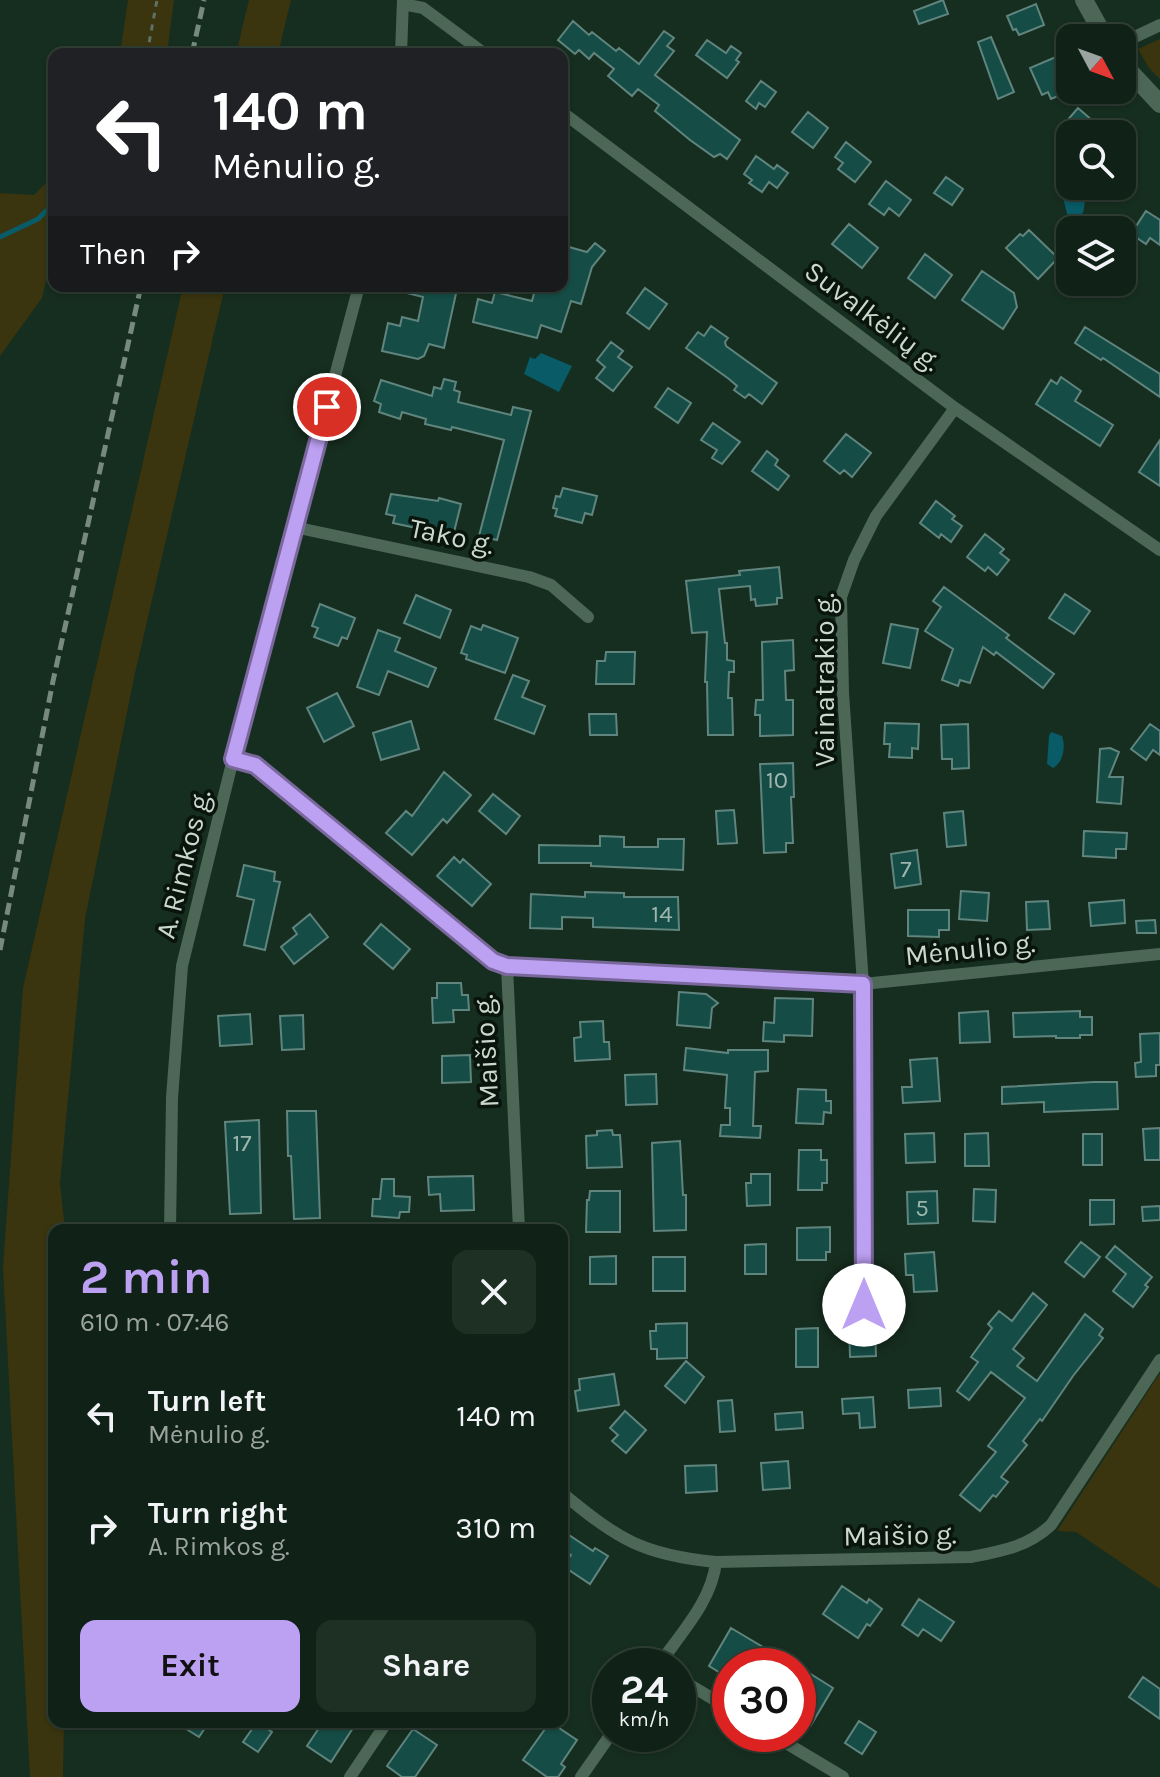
<!DOCTYPE html>
<meta charset="utf-8">
<style>
body{margin:0;font-family:Karla,sans-serif;background:#1e2f24;color:#f1f3f6;height:100vh;display:flex;flex-direction:column;font-size:30px;white-space:nowrap}
*{box-sizing:border-box;margin:0}
p{font-size:26px;color:#9ca4a1}
.icon{flex:none;width:44px;height:44px;fill:none;stroke:currentColor;stroke-width:2;stroke-linecap:round;stroke-linejoin:round}
.map{position:relative;flex:1;overflow:hidden}
.details{position:absolute;left:48px;top:1224px;width:520px;height:504px;display:flex;flex-direction:column;background:#102217;border-radius:16px;box-shadow:0 2px 6px #0004,0 0 0 2px #303f36}
.details>*{flex:none}
.banner{position:absolute;left:48px;top:48px;width:520px;height:244px;border-radius:16px;box-shadow:0 2px 6px #0004,0 0 0 2px #303f36;background:#202124;color:#fff;overflow:hidden}
.needle{width:52px;rotate:131deg}
.fabs{position:absolute;left:1056px;top:24px;display:grid;gap:16px}
.fabs a{display:grid;place-items:center;width:80px;height:80px;border-radius:16px;background:#102217;box-shadow:0 2px 6px #0004,0 0 0 2px #303f36;font-size:40px}
.speed{position:absolute;left:592px;top:1648px;display:flex;gap:16px;font-size:40px;font-weight:700;text-align:center}
.speed>*{display:grid;place-content:center;width:104px;height:104px;border-radius:50%;background:#102217;box-shadow:0 2px 6px #0004,0 0 0 2px #303f36;line-height:1}
.speed small{font-size:20px;font-weight:400}
.speed .limit{border:12px solid #d22;background:#fff;color:#111}
.pin{position:absolute;display:grid;place-items:center;width:68px;height:68px;color:#fff;margin:-34px;border:4px solid #fff;border-radius:50%;box-shadow:0 2px 8px #0007}
.me{position:absolute;width:88px;margin:-44px;rotate:0deg;stroke-linejoin:round;filter:drop-shadow(0 0 6px #0008)}
.turn{display:flex;align-items:center;gap:28px;height:168px;padding:0 32px;font-size:36px}
.turn .icon{width:104px;height:104px;stroke-width:2.5}
.turn b{display:block;font-size:56px;line-height:68px}
.then{display:flex;align-items:center;height:76px;padding:0 32px;background:#0003;gap:16px;font-size:30px}
.round{display:grid;place-items:center;flex:none;width:84px;height:84px;border-radius:16px;background:#1e2f24}
.headline{display:flex;align-items:center;justify-content:space-between;height:136px;padding:0 32px}
h1{font-size:48px;font-weight:700;line-height:60px;color:#bca0f2}
.primary-button{display:flex;gap:16px;margin-top:auto;padding:16px 32px}
.primary-button a{flex:1;height:92px;border-radius:16px;background:#bca0f2;color:#111;font-size:32px;font-weight:700;line-height:92px;text-align:center}
.primary-button a+a{background:#1e2f24;color:#f1f3f6}
ul{padding:0;list-style:none}
li{display:flex;align-items:center;gap:24px;height:112px;padding:0 32px}
li div{flex:1}
li b{display:block;font-size:30px}
li em{font-style:normal}
.map>svg:first-child{display:block}
.green{fill:#3a340f}
.water{fill:#085b67}
.lines{fill:none;stroke-linecap:round;stroke-linejoin:round}
.stream{stroke:#085b67;stroke-width:5}
.building{fill:#154d46;stroke:#60847e;stroke-width:2}
.path{stroke:#5d7164;stroke-width:3;stroke-dasharray:6 6;stroke-linecap:butt}
.street{stroke:#4d6756;stroke-width:12}
.secondary{stroke:#4d6756;stroke-width:18}
.rail{stroke:#778a7d;stroke-width:5;stroke-dasharray:12 6;stroke-linecap:butt}
.route-casing{stroke:#7a689d;stroke-width:20}
.route{stroke:#bca0f2;stroke-width:14}
.labels{text-anchor:middle;dominant-baseline:central;stroke-width:7;stroke-linejoin:round;paint-order:stroke}
.number-label{font-size:24px;fill:#9db5ac}
.street-label{font-size:28px;fill:#cad8ce;stroke:#09140d}
</style>
<div class="map">
<svg width="1160" height="1777" viewBox="0 0 1160 1777">
<rect width="100%" height="100%" fill="#162e1f"/>
<path class="green" d="M128,0h46l-7,54h-47z
M249,0h42l-13,54h-42z
M1160,39v40l-11,-11 -11,-19z
M54,175v94l-5,-1 -7,30 -42,58v-163l34,2z
M183,286h42l-90,387 -50,246 -25,265 5,46h-11v492h10l-1,55h-33l-27,-509 20,-280z
M1160,1373v216l-84,-57 -19,-1z"/>
<path class="water" d="M1070,172v14h17v4l-4,23 -9,5 -7,-4 -4,-17v-20z
M541,353l31,13 -13,26 -35,-18 6,-17 5,2z
M1051,732l11,4c4,11 1,27 -9,32l-6,-4 2,-28z"/>
<g class="lines">
<path class="stream" d="M0,237l38,-18 16,-16"/>
</g>
<path class="building" d="M943,0l5,14 -29,10 -5,-13z
M1036,4l8,21 -25,10 -3,-6 -3,1 -6,-14z
M573,21l16,14 3,-3 24,19 3,-3 20,16 25,-33 10,7 -7,8 7,5 -19,24 85,65 -13,19 -7,-5 -6,3 -24,-17 -35,-29 4,-6 -21,-16 -6,7 -24,-20 6,-7 -20,-16 -5,6 -10,-9 -4,4 -17,-14z
M991,37l23,55 -16,7 -20,-57z
M707,40l19,13 5,-7 10,7 -5,7 3,2 -12,16 -31,-23z
M1058,56l12,27v7h2l-21,9 -3,-7 -6,3 -12,-27z
M761,81l15,11 -11,15 -6,-4 -3,6 -10,-8z
M1078,108l15,13 -12,13 -16,-11z
M808,112l20,16 -15,20 -21,-16z
M846,142l25,20 -16,20 -17,-13 5,-6 -8,-6z
M756,156l18,13 3,-4 11,8 -11,15 -8,-6 -7,10 -13,-9 3,-3 -8,-6z
M946,177l17,12 -11,16 -18,-12z
M886,181l25,19 -12,16 -10,-8 -5,7 -15,-11z
M1146,211l14,9v25l-10,-7 -4,6 -15,-10z
M849,224l29,24 -16,20 -30,-24z
M1029,230l29,28 -20,21 -32,-31 14,-14 3,2z
M595,243l10,8 -13,16 -11,37 -10,-3 -10,31 -20,-7 -4,13 -64,-16 5,-23 14,4 3,-11 37,9 4,-15h26v-41l25,7z
M925,254l27,21 -17,23 -27,-20z
M982,271l32,22 3,14 -14,22 -41,-29z
M400,286h44l13,3 -13,59 -15,-4 -5,12 -6,3 -36,-8 6,-28 12,3 2,-9 16,4 5,-24 -24,-6z
M645,288l22,16 -18,25 -22,-16z
M711,326l17,12 -3,4 1,4 51,37 -15,21 -13,-10 -4,4 -11,-8 3,-4 -8,-7 -43,-31 12,-16 6,4z
M1085,327l75,47v23l-57,-39 -2,2 -26,-17z
M611,342l12,9 -5,6 14,10 -19,24 -17,-13 9,-11 -8,-7z
M1061,377l20,14 -6,10 38,24 -13,21 -64,-42 15,-24 6,4z
M444,379l12,3 -2,8 6,2 -2,10 53,13 2,-8 18,4 -34,129 -18,-4 25,-96 -52,-13 -1,3 -26,-6 1,-5 -24,-7 -2,7 -21,-7 2,-8 -7,-3 7,-21 51,16 2,-9 7,2z
M668,388l23,15 -13,20 -23,-16z
M713,423l27,19 -18,22 -10,-6 5,-8 -16,-10z
M846,434l25,19 -19,24 -8,-7 -4,4 -16,-13z
M1160,440v46l-21,-14z
M767,451l11,9 -3,5 14,11 -11,14 -26,-19z
M563,488l34,8 -5,19 -7,-2 -3,10 -27,-7 2,-7 -4,-1 3,-12 4,1z
M391,494l47,7 1,-3 22,6 -8,32 -60,-13 2,-7 -9,-2z
M936,501l19,15 -3,3 10,7 -11,16 -10,-8 -2,4 -19,-15z
M985,534l19,15 -4,4 9,7 -12,15 -9,-8 -3,4 -18,-14z
M779,567l3,31h-5v6l-21,2 -1,-7 -4,1 -1,-14 -31,3 6,54h2v17l7,1v11h-5l-1,26h4l1,37h-25l-1,-53h-2l2,-50 -15,1 -6,-52 54,-6 -1,-4z
M944,587l65,48 -3,3 48,36 -11,14 -47,-36 -2,3 -11,-8 -13,36 -10,-3 -2,6 -16,-6 11,-31 -28,-18 16,-24 -8,-6z
M1065,594l25,17 -16,23 -25,-16z
M416,595l35,15 -11,28 -36,-15z
M320,604l35,14 -8,21 -5,-2 -4,9 -24,-9 4,-9 -6,-2z
M891,624l27,5 -8,39 -27,-5z
M483,625l35,13 -13,35 -39,-14 1,-4 -6,-2 10,-27 10,4z
M378,630l22,8 -5,13 41,17 -8,19 -40,-16 -9,24 -22,-8z
M793,640l1,30 -9,1 1,29h7v35l-33,1v-21h-5l1,-15h7l-1,-58z
M606,652h29l-1,32h-38l1,-23h8z
M513,675l16,6 -7,16 23,9 -11,28 -39,-15z
M337,693l17,33 -30,16 -17,-34z
M589,714h27l1,21h-27z
M411,721l8,28 -38,11 -8,-27z
M885,723l34,1 -1,25 -6,-1v10l-23,-1 1,-13h-6z
M968,724l1,44 -17,1v-10h-10l-1,-34z
M1150,724l10,7v24l-7,-5 -7,10 -15,-11z
M1110,748l9,4 -10,25h14l-2,27 -24,-2 3,-53z
M793,763l1,34h-3l2,46h-7v9l-22,1 -4,-89z
M444,772l27,23 -24,28 -4,-4 -31,36 -26,-22 20,-22 6,5z
M493,794l27,22 -14,18 -27,-23z
M734,810l3,33 -19,1 -2,-33z
M963,811l3,34 -19,2 -3,-34z
M1084,831l43,2 -1,16h-10v9l-33,-2z
M600,836l24,1v10h34v-8h26l-1,31 -92,-4v-3h-52v-18l61,1z
M917,850l4,34 -26,4 -4,-34z
M454,857l6,6 3,-4 28,25 -19,22 -35,-30z
M244,865l31,7 -1,9 6,1 -15,68 -21,-5 10,-45 -17,-4z
M961,891l28,2 -2,28 -28,-2z
M585,892l39,1v4h54l1,33 -86,-3v-9l-31,-1v12l-32,-1 1,-34 54,3z
M1124,900l1,23 -34,3 -2,-23z
M1048,901l2,28 -23,1 -1,-28z
M908,910h41v20h-10v7l-31,-1z
M310,914l18,23 -34,27 -13,-17 16,-13 -4,-6z
M1155,920l1,13h-19l-1,-12z
M381,924l29,25 -17,20 -29,-25z
M437,983h24l1,12h6l1,15h-16l1,12 -21,1 -1,-25h5z
M679,992l27,2 12,9 -6,5 -2,20 -33,-3z
M775,998l38,1 -1,37 -28,-1v7l-21,-1 1,-19 10,1z
M988,1011l2,31 -30,1 -1,-30z
M1080,1011v6h12v18h-12v3h-24v-2l-42,1 -1,-24z
M250,1014l2,30 -32,2 -2,-30z
M303,1015l1,34 -22,1 -2,-34z
M603,1021l1,21h5l1,17 -35,2 -1,-23 7,-1 -1,-15z
M1160,1033v32h-4v11l-20,1 -1,-14 6,-1 -1,-28z
M686,1048l42,5v-3h40v21l-13,1 -2,54h8l-1,12 -40,-2 1,-11h9v-17h-5l2,-33 -43,-5z
M470,1055l1,27 -29,1v-27z
M937,1058l3,43 -37,2 -1,-16h10l-2,-27z
M656,1074l1,30 -31,1 -1,-30z
M1094,1082h23l1,27 -74,3v-10l-42,2v-17z
M798,1089l28,1v11h5v12l-7,-1 -1,12 -27,-1z
M287,1111h29l4,107 -26,1 -3,-63h-3z
M259,1120l2,93 -31,1 -5,-92z
M1160,1128v32h-15l-2,-31z
M612,1130l1,5h7l2,32 -35,1 -1,-32 11,-1v-4z
M934,1133l1,29 -29,1 -1,-29z
M988,1133l1,33h-24v-32z
M1083,1134h19v31h-19z
M680,1141l3,54h3v35l-32,1 -2,-88z
M799,1150h22v10h6v23h-5v7h-24z
M751,1174h19v31l-23,1 -1,-23h5z
M473,1176l1,34 -33,1 -1,-17 -11,1 -1,-18z
M382,1179h12v17l16,1 -1,15h-9l-1,6 -27,-2 1,-17h7z
M974,1189l22,1 -1,32 -22,-1z
M590,1191h30v41h-34l1,-32h2z
M937,1191l1,32 -30,1 -1,-32z
M1090,1200h24v24l-24,1z
M1160,1206v14l-17,1 -1,-14z
M830,1227v25h-4v8h-29v-32z
M1081,1242l19,15 -16,20 -19,-15z
M766,1244v30h-21v-29z
M1115,1246l37,31 -7,8 3,2 -15,20 -20,-16 13,-17 -20,-17z
M934,1252l3,39 -23,1 -1,-17h-7l-1,-21z
M616,1256v28h-26v-27z
M653,1257h32v34h-32z
M1033,1293l14,12 -34,44 11,9 -7,8 20,15 48,-67 18,15 -4,6 4,3 -30,38 -31,45 -2,-2 -17,22 4,4 -26,32 7,5 -12,15 -3,-2 -13,16 -20,-16 36,-43 -8,-6 37,-48 -34,-26 -22,28 -12,-9 21,-29 -7,-5 21,-29 -4,-4 11,-13 13,10z
M687,1323v35l-30,1v-10h-6l-1,-18h6v-7z
M875,1325l1,31 -26,1 -1,-31z
M818,1328v39h-22v-38z
M686,1361l18,16 -19,26 -20,-17z
M614,1374l5,31 -41,6 -3,-20 5,-1 -1,-11z
M940,1388l1,18 -32,2 -1,-18z
M873,1397l2,30 -15,1 -1,-15 -16,1 -1,-15z
M732,1400l3,31 -15,1 -2,-31z
M625,1411l21,19 -20,23 -14,-12 6,-6 -8,-7z
M802,1412l1,16 -27,2 -1,-16z
M788,1461l2,27 -27,2 -2,-27z
M716,1465l1,26 -31,2 -1,-27z
M569,1535l24,16 2,-3 13,8 -18,28 -27,-18 8,-11 -9,-6z
M842,1586l25,17 2,-4 13,10 -12,17 -3,-2 -9,14 -35,-24z
M919,1599l35,23 -13,19 -18,-12 -5,7 -16,-11z
M731,1628l42,25 -8,13h-35v13l-21,-13z
M798,1666l35,22 -22,37 -13,-8z
M1143,1677l17,12v30l-31,-22z
M859,1721l17,11 -14,22 -17,-11z
M175,1722h34l-10,15z
M257,1722l15,10 -14,20 -15,-10z
M323,1722h21l9,6 -22,34 -24,-16z
M550,1722l27,18 -16,24 4,3 -7,10h-11l-24,-17z
M413,1729l24,16 -22,32h-13l-15,-11z"/>
<g class="lines">
<path class="path" d="M147,54l10,-54"/>
<path class="street" d="M403,4l20,4 62,46
M1122,43l38,-18
M401,54l2,-54
M562,112l393,296 205,142
M294,527l235,50 22,8 37,32
M233,759l22,6 238,196 14,5 356,18 297,-30
M507,966l12,264
M170,1230l2,-132 10,-132 51,-207 126,-473
M864,1305l-1,-321 -20,-291 -2,-96 13,-37 22,-44 79,-108
M562,1493c56,46 80,62 154,69l255,-5c31,-6 56,-10 80,-32l109,-165
M658,1666c22,-32 54,-65 58,-104
M678,1678l52,31
M771,1734l72,43
M350,1777l37,-55
M581,1777l30,-43"/>
<path class="secondary" d="M1084,0l21,38
M1122,63l38,41"/>
<path class="rail" d="M192,54l12,-54
M0,950l53,-269 88,-395"/>
</g>
<g class="lines">
<defs>
<path id="route" d="M327,407l-94,352 22,6 238,196 14,5 356,18 1,321"/>
</defs>
<use href="#route" class="route-casing"/>
<use href="#route" class="route"/>
</g>
<g class="labels">
<g class="number-label">
<text x="777" y="780">10</text>
<text x="906" y="869">7</text>
<text x="662" y="914">14</text>
<text x="242" y="1143">17</text>
<text x="922" y="1208">5</text>
</g>
<g class="street-label">
<text transform="translate(873 316) rotate(37)">Suvalkėlių g.</text>
<text transform="translate(452 536) rotate(12)">Tako g.</text>
<text transform="translate(824 680) rotate(-90)">Vainatrakio g.</text>
<text transform="translate(183 864) rotate(-76)">A. Rimkos g.</text>
<text transform="translate(970 949) rotate(-6)">Mėnulio g.</text>
<text transform="translate(486 1051) rotate(-93)">Maišio g.</text>
<text transform="translate(900 1535) rotate(-1)">Maišio g.</text>
</g>
</g>
</svg>
<div class="fabs">
<a><svg class="needle" viewBox="-14 -14 28 28"><path d="M0-13l5 13h-10z" fill="#e53935"/><path d="M0 13l5-13h-10z" fill="#9ca4a1"/></svg></a>
<a><svg class="icon" aria-label="search" viewBox="0 0 24 24"><circle cx="10" cy="10" r="6"/><path d="M15 15l6 6"/></svg></a>
<a><svg class="icon" aria-label="layers" viewBox="0 0 24 24"><path d="M12 4l9 5-9 5-9-5zM3 14l9 5 9-5"/></svg></a>
</div>
<div class="speed"><div>24<small>km/h</small></div><div class="limit">30</div></div>
<div class="pin" style="left:327px;top:407px;background:#d93025"><svg class="icon" aria-label="arrive" viewBox="0 0 24 24"><path d="M6 21V4h12l-3 4 3 4H6"/></svg></div>
<svg class="me" style="left:864px;top:1305px" viewBox="-20 -20 40 40"><circle r="19" fill="#fff"/><path d="M0-13L10 11 0 6-10 11z" fill="#bca0f2"/></svg>
<div class="banner">
<div class="turn"><svg class="icon" aria-label="left" viewBox="0 0 24 24"><path d="M17 20v-9H6M10 6l-5 5 5 5"/></svg><div><b>140 m</b>Mėnulio g.</div></div>
<div class="then">Then<svg class="icon" aria-label="right" viewBox="0 0 24 24"><path d="M7 20v-9h11M14 6l5 5-5 5"/></svg></div>
</div>
<section class="details">
<div class="headline"><div><h1>2 min</h1><p>610 m · 07:46</p></div><a class="round"><svg class="icon" aria-label="close" viewBox="0 0 24 24"><path d="M6 6l12 12M18 6L6 18"/></svg></a></div>
<ul>
<li><svg class="icon" aria-label="left" viewBox="0 0 24 24"><path d="M17 20v-9H6M10 6l-5 5 5 5"/></svg><div><b>Turn left</b><p>Mėnulio g.</p></div><em>140 m</em></li>
<li><svg class="icon" aria-label="right" viewBox="0 0 24 24"><path d="M7 20v-9h11M14 6l5 5-5 5"/></svg><div><b>Turn right</b><p>A. Rimkos g.</p></div><em>310 m</em></li>
</ul>
<div class="primary-button"><a>Exit</a><a>Share</a></div>
</section>
</div>
